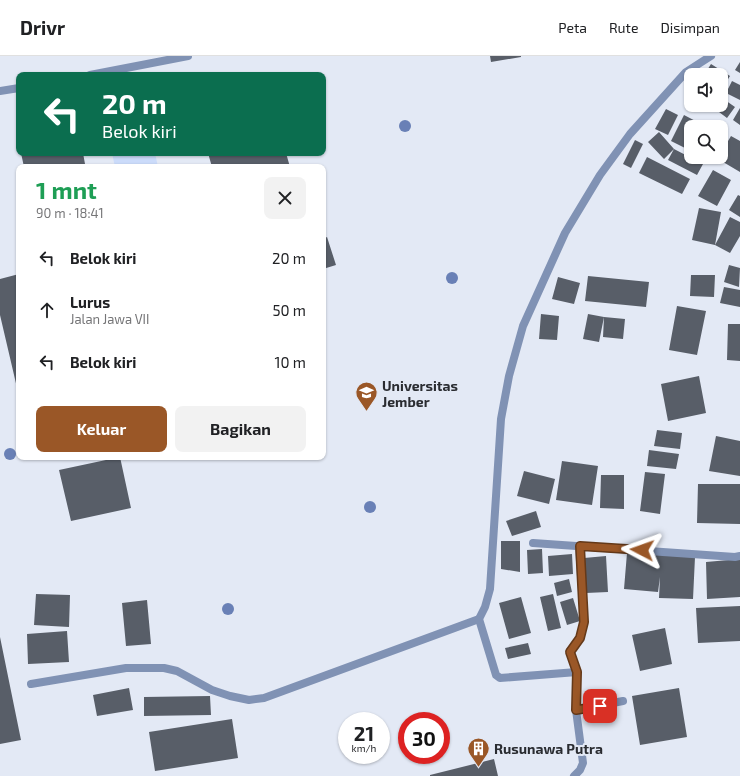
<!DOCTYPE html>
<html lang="id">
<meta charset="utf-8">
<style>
body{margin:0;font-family:"Exo 2",sans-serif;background:#f2f2f2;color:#202124;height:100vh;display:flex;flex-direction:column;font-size:15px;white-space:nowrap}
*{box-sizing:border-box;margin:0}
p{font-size:13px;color:#757577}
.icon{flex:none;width:22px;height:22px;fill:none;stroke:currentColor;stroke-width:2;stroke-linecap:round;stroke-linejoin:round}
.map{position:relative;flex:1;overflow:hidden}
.details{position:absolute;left:16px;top:108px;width:310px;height:296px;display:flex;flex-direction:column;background:#fff;border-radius:8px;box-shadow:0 1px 3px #0004}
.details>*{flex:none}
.guide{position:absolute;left:16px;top:16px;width:310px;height:84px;border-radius:8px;box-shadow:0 1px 3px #0004;background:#0b6e4f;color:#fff;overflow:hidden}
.controls{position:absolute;left:684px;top:12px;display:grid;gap:8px}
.controls a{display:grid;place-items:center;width:44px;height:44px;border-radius:8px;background:#fff;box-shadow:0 1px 3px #0004;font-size:20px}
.speed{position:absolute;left:338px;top:656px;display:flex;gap:8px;font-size:20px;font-weight:700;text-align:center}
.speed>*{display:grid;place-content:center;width:52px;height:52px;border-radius:50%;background:#fff;box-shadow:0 1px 3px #0004;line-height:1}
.speed small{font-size:10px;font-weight:400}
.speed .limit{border:6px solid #d22;background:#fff;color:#111}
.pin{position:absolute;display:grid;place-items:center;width:34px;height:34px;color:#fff;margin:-17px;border-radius:8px;box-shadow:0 2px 6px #0006}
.me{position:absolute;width:44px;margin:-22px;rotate:274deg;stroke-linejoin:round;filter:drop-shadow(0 0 3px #0008)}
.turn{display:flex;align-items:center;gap:14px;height:84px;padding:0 20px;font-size:18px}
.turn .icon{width:52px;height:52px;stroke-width:2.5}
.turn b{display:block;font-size:28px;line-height:34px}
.round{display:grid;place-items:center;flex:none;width:42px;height:42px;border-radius:8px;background:#f2f2f2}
.headline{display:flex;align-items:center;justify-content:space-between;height:68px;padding:0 20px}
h1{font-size:24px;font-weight:700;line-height:30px;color:#1e9e55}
.primary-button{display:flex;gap:8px;margin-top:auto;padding:8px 20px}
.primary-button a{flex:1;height:46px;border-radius:8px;background:#9a5727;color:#fff;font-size:16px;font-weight:700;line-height:46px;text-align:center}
.primary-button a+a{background:#f2f2f2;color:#202124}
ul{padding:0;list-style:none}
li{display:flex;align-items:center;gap:12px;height:52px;padding:0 20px}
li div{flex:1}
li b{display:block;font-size:15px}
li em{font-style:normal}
header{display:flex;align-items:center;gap:24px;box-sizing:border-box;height:56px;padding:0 20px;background:#fff;border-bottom:1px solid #e0e0e0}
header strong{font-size:19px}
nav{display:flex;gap:22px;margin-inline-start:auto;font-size:14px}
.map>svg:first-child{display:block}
.green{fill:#cbdbfa}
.building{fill:#585e68}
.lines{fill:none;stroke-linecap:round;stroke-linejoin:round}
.lane{stroke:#8092b4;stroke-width:8}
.street{stroke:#8092b4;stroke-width:8}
.tree{fill:#6980b6}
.route-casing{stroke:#643919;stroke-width:10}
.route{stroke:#9a5727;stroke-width:7}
.labels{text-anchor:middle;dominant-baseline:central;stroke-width:4;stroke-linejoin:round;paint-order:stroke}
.poi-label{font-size:14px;font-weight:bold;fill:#2a2c31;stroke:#e3e9f5;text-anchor:start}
</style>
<header>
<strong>Drivr</strong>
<nav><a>Peta</a><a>Rute</a><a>Disimpan</a></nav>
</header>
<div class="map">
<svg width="740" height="720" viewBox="0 0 740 720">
<rect width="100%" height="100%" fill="#e3e9f5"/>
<path class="green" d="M112,97h43l3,14h-43z"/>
<path class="building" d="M490,0h31v1l-30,5z
M740,6v11l-5,-3z
M711,8l19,12 -9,14v-15h-17z
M732,25l8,4v15l-14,-7z
M722,42l13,9 -8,11 -12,-9 2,-4h4z
M740,52v17l-7,-5z
M666,53l12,6 -10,20 -13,-6z
M684,59l23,12h-16v24l-20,-10z
M659,76l15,17 -10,10 -16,-17z
M731,80l9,5v31l-22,-13 1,-2h2v-4z
M635,84l8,4 -12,24 -8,-4z
M674,93l29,15 -6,11 -29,-15z
M21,97h62l2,11 -16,3h-45z
M208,97h78l4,14h-78z
M647,101l43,22 -8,15 -43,-21z
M713,114l18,10 -14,26 -19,-10z
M738,139l2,1v21l-11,-7z
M699,152l22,4 -6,33 -23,-5z
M730,161l10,5v14l-10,17 -15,-8z
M327,181l9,28 -13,4v-30z
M729,209l11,3 -1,19 -15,-5z
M19,218v118h-1l-18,-77v-36z
M691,219h24l-1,22 -24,-1z
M588,220l61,6 -3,25 -61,-6z
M558,221l22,6 -6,21 -22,-5z
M724,231l16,3v17l-20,-4z
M677,250l29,5 -9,44 -28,-5z
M541,258l18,2 -2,24 -18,-1z
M588,258l16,3 -5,25 -16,-3z
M604,261l21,2 -2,20 -20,-2z
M728,268h12v37l-13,-1z
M699,320l7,37 -38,8 -7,-37z
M657,374l25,3 -2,16 -26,-3z
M716,380l24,5v35l-31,-5z
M649,394l30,4 -3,15 -29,-3z
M120,401l11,51 -60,13 -12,-51z
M562,405l36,5 -6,39 -36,-5z
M524,415l31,8 -6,25 -32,-8z
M645,416l20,2 -5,40 -20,-3z
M601,419h23v34l-24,-1z
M698,428h42v40l-43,-1z
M536,455l5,16 -29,9 -6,-15z
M501,485h19v31l-19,-3z
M542,493l1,24 -15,1 -1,-24z
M627,497l68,4 -2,42 -34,-1 1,-21 -2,15 -34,-3z
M572,498l1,20 -24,2 -1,-20z
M606,500l2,36 -22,1 -2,-35z
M740,503v38l-33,2 -1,-37z
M569,523l3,13 -15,4 -3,-13z
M36,538l34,1 -1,32 -35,-2z
M553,538l8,34 -13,3 -8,-34z
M521,541l10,36 -22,6 -10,-36z
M573,542l7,23 -13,4 -7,-23z
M147,544l4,44 -25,2 -4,-43z
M740,550v35l-42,2 -2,-35z
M665,572l7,36 -32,7 -8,-36z
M67,575l2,31 -41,2 -1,-30z
M0,581l21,103 -21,4z
M528,587l3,11 -23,5 -3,-11z
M129,632l4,22 -36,6 -4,-21z
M679,632l8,49 -47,8 -8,-49z
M210,640l1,19 -67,1v-19z
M232,663l6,39 -83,13 -6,-39z
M494,703l4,17h-68v-1z"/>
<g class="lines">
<path class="lane" d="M90,19l98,-19
M0,35l19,-3
M31,628l95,-16h38l13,3 35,19 18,6 19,4 15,-2 215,-79"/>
<path class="street" d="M533,487l202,14 5,-1
M577,616l-77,6 -4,-3 -17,-56 6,-12 5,-18 11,-170 8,-43 14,-50 42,-93 35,-58 30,-41 56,-62 25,-16
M576,654l47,-9
M574,720l6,-6 3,-7 -7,-53 1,-38 -7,-21 10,-13 4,-16 -5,-76"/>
</g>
<g class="tree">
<circle cx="405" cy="70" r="6"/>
<circle cx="452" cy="222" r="6"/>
<circle cx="10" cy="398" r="6"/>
<circle cx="370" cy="451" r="6"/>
<circle cx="228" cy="553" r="6"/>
</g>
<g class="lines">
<defs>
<path id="route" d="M600,650l-24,4 1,-38 -7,-20 10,-14 4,-16 -4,-76 62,4"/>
</defs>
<use href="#route" class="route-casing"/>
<use href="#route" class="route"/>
</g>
<defs>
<symbol id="university-pin" viewBox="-11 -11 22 30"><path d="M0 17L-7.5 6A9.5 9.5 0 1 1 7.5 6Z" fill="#9a5727" stroke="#e3e9f5"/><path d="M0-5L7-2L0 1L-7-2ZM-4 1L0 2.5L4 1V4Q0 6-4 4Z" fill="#fff"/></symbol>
<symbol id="building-pin" viewBox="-11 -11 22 30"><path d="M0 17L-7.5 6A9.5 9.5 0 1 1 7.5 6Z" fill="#9a5727" stroke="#e3e9f5"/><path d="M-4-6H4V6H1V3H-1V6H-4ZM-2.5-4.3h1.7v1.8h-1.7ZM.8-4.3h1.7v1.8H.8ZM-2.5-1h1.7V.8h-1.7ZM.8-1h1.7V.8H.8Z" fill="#fff"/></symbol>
</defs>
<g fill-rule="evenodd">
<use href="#university-pin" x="354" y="324" width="25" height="34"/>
<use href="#building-pin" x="466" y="680" width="25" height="34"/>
</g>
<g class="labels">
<g class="poi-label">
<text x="382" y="329">Universitas<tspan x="382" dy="16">Jember</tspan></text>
<text x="494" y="692">Rusunawa Putra</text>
</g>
</g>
</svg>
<div class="controls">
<a><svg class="icon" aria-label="sound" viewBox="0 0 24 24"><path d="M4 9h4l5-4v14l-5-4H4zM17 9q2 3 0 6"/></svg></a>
<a><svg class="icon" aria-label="search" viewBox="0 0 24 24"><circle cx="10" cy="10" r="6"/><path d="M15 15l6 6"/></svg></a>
</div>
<div class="speed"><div>21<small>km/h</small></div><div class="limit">30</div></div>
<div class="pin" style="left:600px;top:650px;background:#d93025"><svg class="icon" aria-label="arrive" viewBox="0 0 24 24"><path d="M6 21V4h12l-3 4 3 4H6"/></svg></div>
<svg class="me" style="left:642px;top:494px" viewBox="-20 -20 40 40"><path d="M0-17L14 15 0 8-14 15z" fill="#9a5727" stroke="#fff" stroke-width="4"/></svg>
<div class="guide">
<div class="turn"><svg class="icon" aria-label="left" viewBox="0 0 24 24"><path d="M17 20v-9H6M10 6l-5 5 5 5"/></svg><div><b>20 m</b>Belok kiri</div></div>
</div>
<section class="details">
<div class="headline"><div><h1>1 mnt</h1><p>90 m · 18:41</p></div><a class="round"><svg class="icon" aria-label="close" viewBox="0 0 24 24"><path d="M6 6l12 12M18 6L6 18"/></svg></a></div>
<ul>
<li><svg class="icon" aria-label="left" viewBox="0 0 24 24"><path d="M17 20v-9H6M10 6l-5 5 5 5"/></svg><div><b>Belok kiri</b></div><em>20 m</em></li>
<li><svg class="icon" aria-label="ahead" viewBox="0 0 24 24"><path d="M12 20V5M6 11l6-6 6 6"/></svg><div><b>Lurus</b><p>Jalan Jawa VII</p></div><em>50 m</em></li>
<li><svg class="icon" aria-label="left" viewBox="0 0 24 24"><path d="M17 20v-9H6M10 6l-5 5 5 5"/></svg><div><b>Belok kiri</b></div><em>10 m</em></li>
</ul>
<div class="primary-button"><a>Keluar</a><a>Bagikan</a></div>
</section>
</div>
